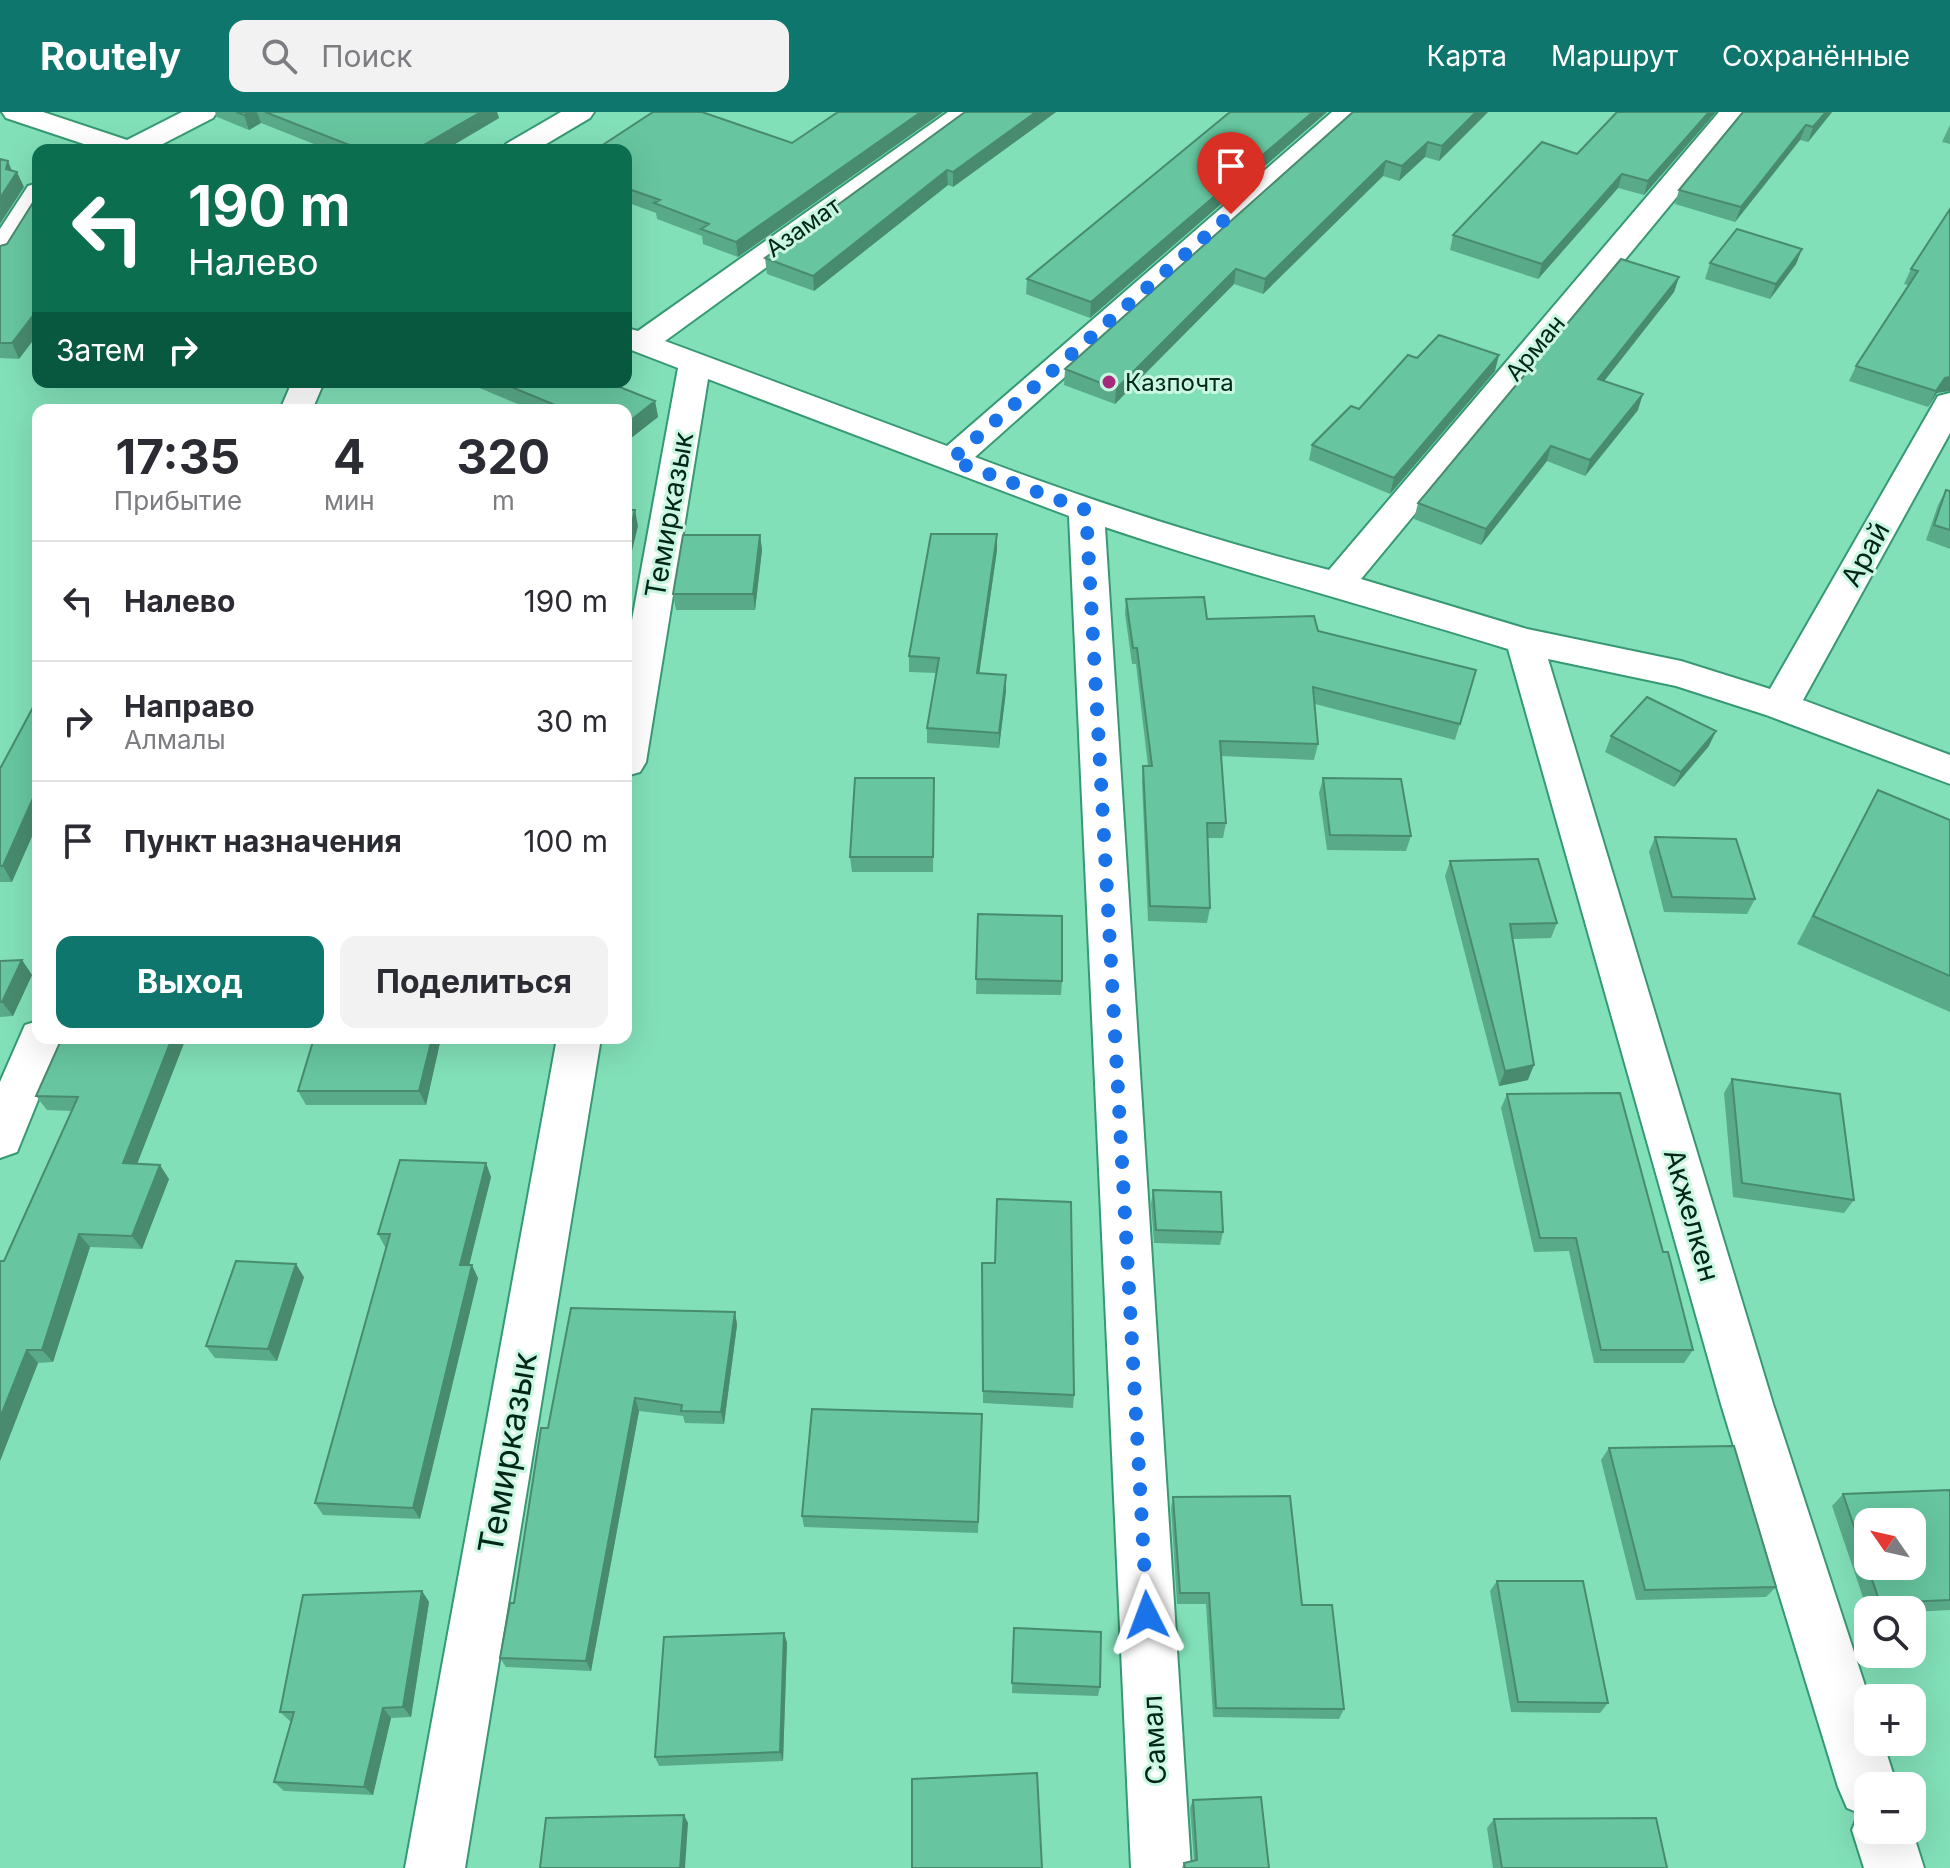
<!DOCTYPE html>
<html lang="ru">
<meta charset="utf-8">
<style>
body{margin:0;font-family:Inter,sans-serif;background:#f2f2f3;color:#2b2b33;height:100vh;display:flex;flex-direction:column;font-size:30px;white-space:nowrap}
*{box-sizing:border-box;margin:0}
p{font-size:26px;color:#7c7c81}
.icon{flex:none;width:44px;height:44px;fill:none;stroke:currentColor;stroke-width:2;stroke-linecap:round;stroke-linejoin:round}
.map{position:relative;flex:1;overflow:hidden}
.panel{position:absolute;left:32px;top:292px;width:600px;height:640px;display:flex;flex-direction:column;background:#fff;border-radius:16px;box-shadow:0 8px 32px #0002}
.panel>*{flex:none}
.hud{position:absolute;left:32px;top:32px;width:600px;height:244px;border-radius:16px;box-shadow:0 8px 32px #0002;background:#0b6e4f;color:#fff;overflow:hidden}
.needle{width:52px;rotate:304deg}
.fabs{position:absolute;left:1854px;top:1396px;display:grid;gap:16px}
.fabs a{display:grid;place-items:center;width:72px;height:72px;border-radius:16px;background:#fff;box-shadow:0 8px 32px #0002;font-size:40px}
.pin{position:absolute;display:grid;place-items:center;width:68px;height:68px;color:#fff;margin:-82px -34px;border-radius:50% 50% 50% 0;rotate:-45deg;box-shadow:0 0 8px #0007}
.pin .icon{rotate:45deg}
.me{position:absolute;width:88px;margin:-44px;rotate:357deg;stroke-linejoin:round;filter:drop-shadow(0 0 6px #0008)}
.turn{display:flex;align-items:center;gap:28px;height:168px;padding:0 24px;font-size:36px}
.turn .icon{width:104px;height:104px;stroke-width:2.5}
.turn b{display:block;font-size:56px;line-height:68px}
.then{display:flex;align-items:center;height:76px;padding:0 24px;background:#0003;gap:16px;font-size:30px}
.eta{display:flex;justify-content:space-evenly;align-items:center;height:136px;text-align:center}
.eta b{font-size:48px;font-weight:700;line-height:56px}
.button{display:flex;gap:16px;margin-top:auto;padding:16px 24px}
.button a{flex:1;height:92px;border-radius:16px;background:#0f766e;color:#fff;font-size:32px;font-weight:700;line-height:92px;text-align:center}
.button a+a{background:#f2f2f3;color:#2b2b33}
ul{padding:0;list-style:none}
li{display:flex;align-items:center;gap:24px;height:120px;padding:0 24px;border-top:2px solid #e1e1e2}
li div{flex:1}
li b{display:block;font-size:30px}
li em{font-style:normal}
header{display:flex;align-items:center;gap:48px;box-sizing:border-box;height:112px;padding:0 40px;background:#0f766e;color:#fff}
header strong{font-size:38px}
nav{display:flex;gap:44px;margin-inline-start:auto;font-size:28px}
.search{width:560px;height:72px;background:#f2f2f3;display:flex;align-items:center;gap:20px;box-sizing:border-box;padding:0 28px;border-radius:16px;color:#7c7c81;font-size:30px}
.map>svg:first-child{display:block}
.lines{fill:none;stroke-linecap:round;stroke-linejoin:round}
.minor-casing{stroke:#379974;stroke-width:4}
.minor{fill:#fff;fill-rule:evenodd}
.wall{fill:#59aa89}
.shaded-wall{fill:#488b6f}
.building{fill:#67c69f;stroke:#488b6f;stroke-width:2;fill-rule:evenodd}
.route{stroke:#1a73e8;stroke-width:14;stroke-dasharray:0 25.2}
.poi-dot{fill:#a72b7d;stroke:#caf7e2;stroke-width:3}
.labels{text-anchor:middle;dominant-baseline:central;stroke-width:6;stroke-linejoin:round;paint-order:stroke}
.far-street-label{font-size:24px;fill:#002618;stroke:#caf7e2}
.far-poi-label{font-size:24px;fill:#002618;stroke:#caf7e2;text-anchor:start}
.street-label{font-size:28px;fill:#002618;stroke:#caf7e2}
.near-street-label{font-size:34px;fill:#002618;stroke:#caf7e2}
</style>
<header>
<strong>Routely</strong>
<div class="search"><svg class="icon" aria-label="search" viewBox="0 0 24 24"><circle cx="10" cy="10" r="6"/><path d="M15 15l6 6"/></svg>Поиск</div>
<nav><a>Карта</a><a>Маршрут</a><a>Сохранённые</a></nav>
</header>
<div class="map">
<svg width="1950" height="1756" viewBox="0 0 1950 1756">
<rect width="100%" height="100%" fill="#82e0b8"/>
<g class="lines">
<defs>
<path id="minor" d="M2,0h41l84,28 55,-28h35l-4,6 -62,32h-49l-96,-32z
M561,0h33l-4,6 -54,32h-34l4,-6z
M948,0h32l-315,229 282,105 385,-334h30l-387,345c116,44 233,82 354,113l390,-458h28l-386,467 166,50 154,32 89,28 164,-286 4,-7 12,-3v40l-147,267 147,55v29l-184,-69 -90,-29 -128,-27 225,745 96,294 -1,44h15l14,44h-29v44h44l12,38h-60l-12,-38 7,-17 -12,-5 -9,-21 -117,-383 -213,-755c-135,-42 -270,-77 -403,-122l86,1341h-60l-62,-1352 -361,-137 -62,383 -6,10 -14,4v-123l52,-285 -52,-20v-20l12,3z
M38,71v32l-27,43 -11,3v-32l28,-43z
M292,270h32l-12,28h-32z
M38,909v17h25l-46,114 -17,6v-76l25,-57z
M557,926h44l-136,830h-60z"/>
</defs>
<use href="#minor" class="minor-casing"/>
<use href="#minor" class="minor"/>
</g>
<path class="wall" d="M215,0h282l2,6 -54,32h-116l-68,-27 -12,7 -32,-13z
M838,0h105l-205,145 -35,-13 -1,-8 -45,-17 -1,-6 -30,-11v-52l166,-7z
M965,0h91l-103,75 -5,-2 -134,106 -47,-17 -2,-16z
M1230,0h97l-237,206 -64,-24 1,-15z
M1353,0h135l-49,49 -14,-4 -26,24 -16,-5 -120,118 -29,-10 -119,120 -51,-19 1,-16z
M1617,0h99l-72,83 -26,-7 -80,91 -88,-29 3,-15 124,-81z
M1743,0h89l-24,30 -8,-2 -65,82 -60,-18 4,-14z
M1950,13v19l-8,-2z
M38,67l-19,180 -19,-1v-112l7,-2 27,-43z
M1950,97l-13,184 -9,14 -79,-26 7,-15 52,-81 -4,-1 7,-15z
M1802,137l-6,15 -26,35 -65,-20 5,-16z
M1679,165l-5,15 -70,89 34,29 -53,66 -38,-15 -66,84 -67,-26 4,-16z
M1417,246l78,13 -105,123 -81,-34 3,-15 47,-36z
M465,270h142l48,19 3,16 -32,25v-32h-94z
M1946,378l4,1v58l-24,-9 12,-35z
M997,422v16l-18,124 27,17 -7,57 -72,-5v-15l9,-55 -27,-1v-16z
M760,423l2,15 -7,60h-79l-3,-16z
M1126,487l81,20 111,12 158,39 -21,70 -140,-36 3,40 -4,16 -93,-4 5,67 -3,15h-16l3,70 -3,15 -59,-2 -6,-140 1,-15h5l-12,-102h-4l-7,-50z
M1611,624l98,10 -35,41 -69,-35z
M0,655h1l11,115h-12z
M1323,666l88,58 -5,15 -79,-1 -8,-57z
M1878,678l72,30v192l-153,-68z
M934,682l-1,78h-81l-2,-15z
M1655,725l100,62 -8,15 -83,-2 -15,-60z
M1450,749l107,62 -6,15 -38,1 15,141 -29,6 -54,-210z
M978,802l84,67 -1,14 -85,-1z
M22,848l10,15 -19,41 -13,1v-56z
M186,926l-49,126 32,15 -27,70 -52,-2 -37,115 -15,1 -38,98 4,-200 68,-150 -25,-1 -11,-14z
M314,926h127l-15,67h-120l-8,-14z
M1732,967l122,121 -10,13 -111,-16 -9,-104z
M1507,982l156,158 30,98 -9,13h-90l-25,-112 -35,1 -33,-144z
M486,1051l5,14 -22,88 9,13 -58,241 -97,-4 -8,-12 71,-256h-1l-7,-13z
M1153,1078l70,42 -3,13 -66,-2 -3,-39z
M982,1151l92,132 -1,13 -90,-5z
M304,1165l-27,84 -62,-3 -9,-12z
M735,1200l2,13 -13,99 -39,-1 -2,-7 -44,-5 -48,260 -85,-4 -6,-9 14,-55 34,-175z
M982,1302l-4,119 -174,-6 -2,-11z
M1609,1336l167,139 -10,10 -130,3 -35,-140z
M1950,1378v120l-38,2v-2h-44v2l-36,-106 11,-12z
M1173,1385l129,108 42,104 -5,10 -126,-2 -7,-113h-29l-6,-96z
M1497,1469l111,122 -8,10 -89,-1 -21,-121z
M422,1479l7,11 -18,115 -20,1 -18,77 -89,-4 -10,-9 17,-60 -11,-10z
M1014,1516l86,59 -2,9 -86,-3z
M784,1521l3,10 -4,118 -124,5 -4,-9z
M1193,1688l76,68h-87l2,-5 10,-2 -4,-53z
M1494,1707l173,49h-174l-6,-40z"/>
<path class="shaded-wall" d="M250,0h7l4,11 -12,7 -5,-15z
M481,0h16l2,6 -54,32h-30z
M921,0h22l-205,145 -2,-15z
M1036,0h20l-103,75v-15z
M1313,0h14l-237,206 1,-16z
M1476,0h12l-49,49 3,-15z
M1709,0h7l-72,83 4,-14z
M1826,0h6l-24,30 5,-15z
M1806,13l-6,15 -65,82 6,-15z
M1428,30l-3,15 -26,24 3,-15z
M8,49l6,15 3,-4 7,15 -24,37v-26z
M1386,49l-3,15 -120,118 2,-15z
M947,58l1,15 -134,106 -1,-15z
M1622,62l-4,14 -80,91 4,-15z
M1802,137l-6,15 -26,35 6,-15z
M1236,157l-2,15 -119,120 1,-15z
M1679,165l-5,15 -80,102 4,-15z
M38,197v25l-19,25 -7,-16z
M1499,243l-4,16 -105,123 4,-16z
M1950,265v14l-13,2 -9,14 8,-16 9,-13z
M1643,282l-5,16 -53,66 5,-16z
M655,289l3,16 -32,25v-18z
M1551,334l-4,15 -66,84 5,-16z
M635,398l3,16 -12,50v-27z
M997,422v16l-20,139v-16z
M760,423l2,15 -7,60 -2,-16z
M1006,563v16l-7,57v-15z
M1716,619l-7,15 -35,41 7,-15z
M38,675v36l-26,59 -9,-16z
M22,848l10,15 -19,41 -11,-14z
M172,926h14l-54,139 -9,-14z
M432,926h9l-15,67 -7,-14z
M1534,953l-6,15 -29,6 6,-15z
M486,1051l5,14 -25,101 -6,-13z
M160,1053l9,14 -27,70 -10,-13z
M79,1122l11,13 -37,115 -11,-12z
M296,1152l8,13 -27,84 -9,-12z
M472,1153l6,13 -58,241 -7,-11z
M735,1200l2,13 -13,99 -3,-12z
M27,1238l11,13 -38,98v-43z
M635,1286l4,13 -48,260 -5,-10z
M422,1479l7,11 -18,115 -8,-10z
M784,1521l3,10 -4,118 -3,-9z
M383,1596l8,10 -18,77 -9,-8z
M684,1703l4,8 -3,45h-5z"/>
<path class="building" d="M236,0h14l-6,3z
M265,0h216l-66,38h-21l-4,-1 -3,1h-25z
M653,0h49l90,31 46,-31h83l-185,130 -35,-13 8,-5 -55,-21 6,-3 -34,-12v-38h-31z
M965,0h71l-83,60 -6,-2 -134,106 -48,-18z
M1230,0h83l-222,190 -64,-23z
M1353,0h123l-34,34 -14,-4 -26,24 -16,-5 -121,118 -29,-10 -120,120 -51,-20z
M1617,0h92l-61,69 -26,-7 -80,90 -89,-29 89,-93 35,12z
M1743,0h83l-13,15 -7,-2 -65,82 -62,-17z
M0,47l8,2 -2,8 11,3 -17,26z
M35,66l3,1v130l-26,34h-12v-97l7,-2 27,-43z
M1950,97v168l-5,1 -9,13 -80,-25 62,-95 -7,-2z
M1737,117l65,20 -26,35 -66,-21z
M1621,147l58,18 -81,102 45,15 -53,66 -39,-14 -65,83 -68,-26z
M1439,223l60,20 -105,123 -82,-33 39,-39 8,3 49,-54 9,3z
M499,270h108l48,19 -29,23v-14h-59z
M1946,378l4,1v39l-16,-5z
M626,398h9l-9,39z
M931,422h66l-20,139 29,2 -7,58 -72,-5 12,-70 -30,-2z
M683,423h77l-7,59h-80z
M1204,485l3,22 107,-3 4,15 158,39 -16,54 -147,-37 5,57 -98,-3 6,82h-19l3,85 -60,-2 -7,-140h9l-15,-118h-4l-7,-49z
M1647,585l69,34 -35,41 -70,-36z
M38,586v89l-35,79h-3v-99h1z
M855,666h79l-1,79h-83z
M1323,666l78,1 10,57 -81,-1z
M1878,678l72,30v156l-137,-60z
M1655,725l81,2 19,60 -83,-2z
M1538,747l19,64 -47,1 24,141 -29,6 -55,-210z
M978,802l84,2v65l-86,-2z
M22,848l-20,42h-2v-41z
M62,926h110l-49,125 37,2 -28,71 -53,-2 -37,116h-15l-27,68v-157h4l74,-164 -42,-1z
M314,926h118l-13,53h-121z
M1732,967l108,15 14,106 -112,-17z
M1620,981l43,159h5l25,98h-92l-25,-112h-36l-33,-144z
M400,1048l86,3 -26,102h12l-59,243 -98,-5 75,-269h-12z
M1153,1078l68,2 2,40 -67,-2z
M997,1087l74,3 3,193 -91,-4 -1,-128h13z
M236,1149l60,3 -28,85 -62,-3z
M571,1196l164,4 -14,100 -40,-1 1,-6 -47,-7 -49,263 -86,-3 10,-55h4l27,-175h7z
M812,1297l170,5 -4,108 -176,-6z
M1734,1334l42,141 -131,3 -36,-142z
M1950,1378v110l-70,3 -37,-109zM1868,1410h44v44h-44z
M1290,1384l12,109h30l12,104 -128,-1 -7,-115h-29l-7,-96z
M1497,1469h86l25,122 -90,-1z
M422,1479l-19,116 -20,1 -19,79 -90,-5 20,-70h-14l23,-117z
M1014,1516l87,4 -1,55 -88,-4z
M784,1521l-4,119 -125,5 9,-120z
M1037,1661l5,95h-130v-89z
M1261,1685l8,71h-84l-1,-5 13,-3 -4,-60z
M684,1703l-4,53h-140l6,-50z
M1656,1706l11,50h-165l-8,-49z"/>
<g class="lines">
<path class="route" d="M1147,1503l-61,-1105 -135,-50 280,-246"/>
</g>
<circle class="poi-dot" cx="1109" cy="270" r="8"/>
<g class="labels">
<g class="far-street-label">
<text transform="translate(803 115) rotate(-35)">Азамат</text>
<text transform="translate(1535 236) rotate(-50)">Арман</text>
</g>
<g class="far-poi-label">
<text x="1125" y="270">Казпочта</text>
</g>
<g class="street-label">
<text transform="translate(669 403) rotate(-80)">Темирказык</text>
<text transform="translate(1865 442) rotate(-61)">Арай</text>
<text transform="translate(1692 1103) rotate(74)">Акжелкен</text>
<text transform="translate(1154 1628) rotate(-93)">Самал</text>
</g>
<g class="near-street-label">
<text transform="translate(507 1341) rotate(-80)">Темирказык</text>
</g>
</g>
</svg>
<div class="fabs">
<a><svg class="needle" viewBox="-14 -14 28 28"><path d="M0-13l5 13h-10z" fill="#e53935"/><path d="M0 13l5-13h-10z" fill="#7c7c81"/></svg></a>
<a><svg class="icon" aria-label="search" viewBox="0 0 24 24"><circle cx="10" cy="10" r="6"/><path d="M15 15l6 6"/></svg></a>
<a>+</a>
<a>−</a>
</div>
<div class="pin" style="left:1231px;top:102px;background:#d93025"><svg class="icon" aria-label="arrive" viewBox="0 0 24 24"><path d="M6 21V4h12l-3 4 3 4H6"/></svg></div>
<svg class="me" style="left:1147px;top:1503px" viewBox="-20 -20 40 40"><path d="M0-17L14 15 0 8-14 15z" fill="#1a73e8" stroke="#fff" stroke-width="4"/></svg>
<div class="hud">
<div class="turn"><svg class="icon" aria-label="left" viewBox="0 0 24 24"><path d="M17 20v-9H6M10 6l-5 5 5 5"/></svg><div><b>190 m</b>Налево</div></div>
<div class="then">Затем<svg class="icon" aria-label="right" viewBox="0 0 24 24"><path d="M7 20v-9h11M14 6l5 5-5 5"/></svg></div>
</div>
<section class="panel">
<div class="eta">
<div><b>17:35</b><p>Прибытие</p></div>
<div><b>4</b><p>мин</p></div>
<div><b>320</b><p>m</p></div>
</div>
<ul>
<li><svg class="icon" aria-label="left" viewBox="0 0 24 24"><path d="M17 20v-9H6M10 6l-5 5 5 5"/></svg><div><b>Налево</b></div><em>190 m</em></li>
<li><svg class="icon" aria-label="right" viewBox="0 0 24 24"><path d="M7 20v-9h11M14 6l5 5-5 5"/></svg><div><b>Направо</b><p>Алмалы</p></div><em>30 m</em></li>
<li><svg class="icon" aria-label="arrive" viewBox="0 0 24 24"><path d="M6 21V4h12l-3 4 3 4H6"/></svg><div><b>Пункт назначения</b></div><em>100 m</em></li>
</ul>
<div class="button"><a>Выход</a><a>Поделиться</a></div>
</section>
</div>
